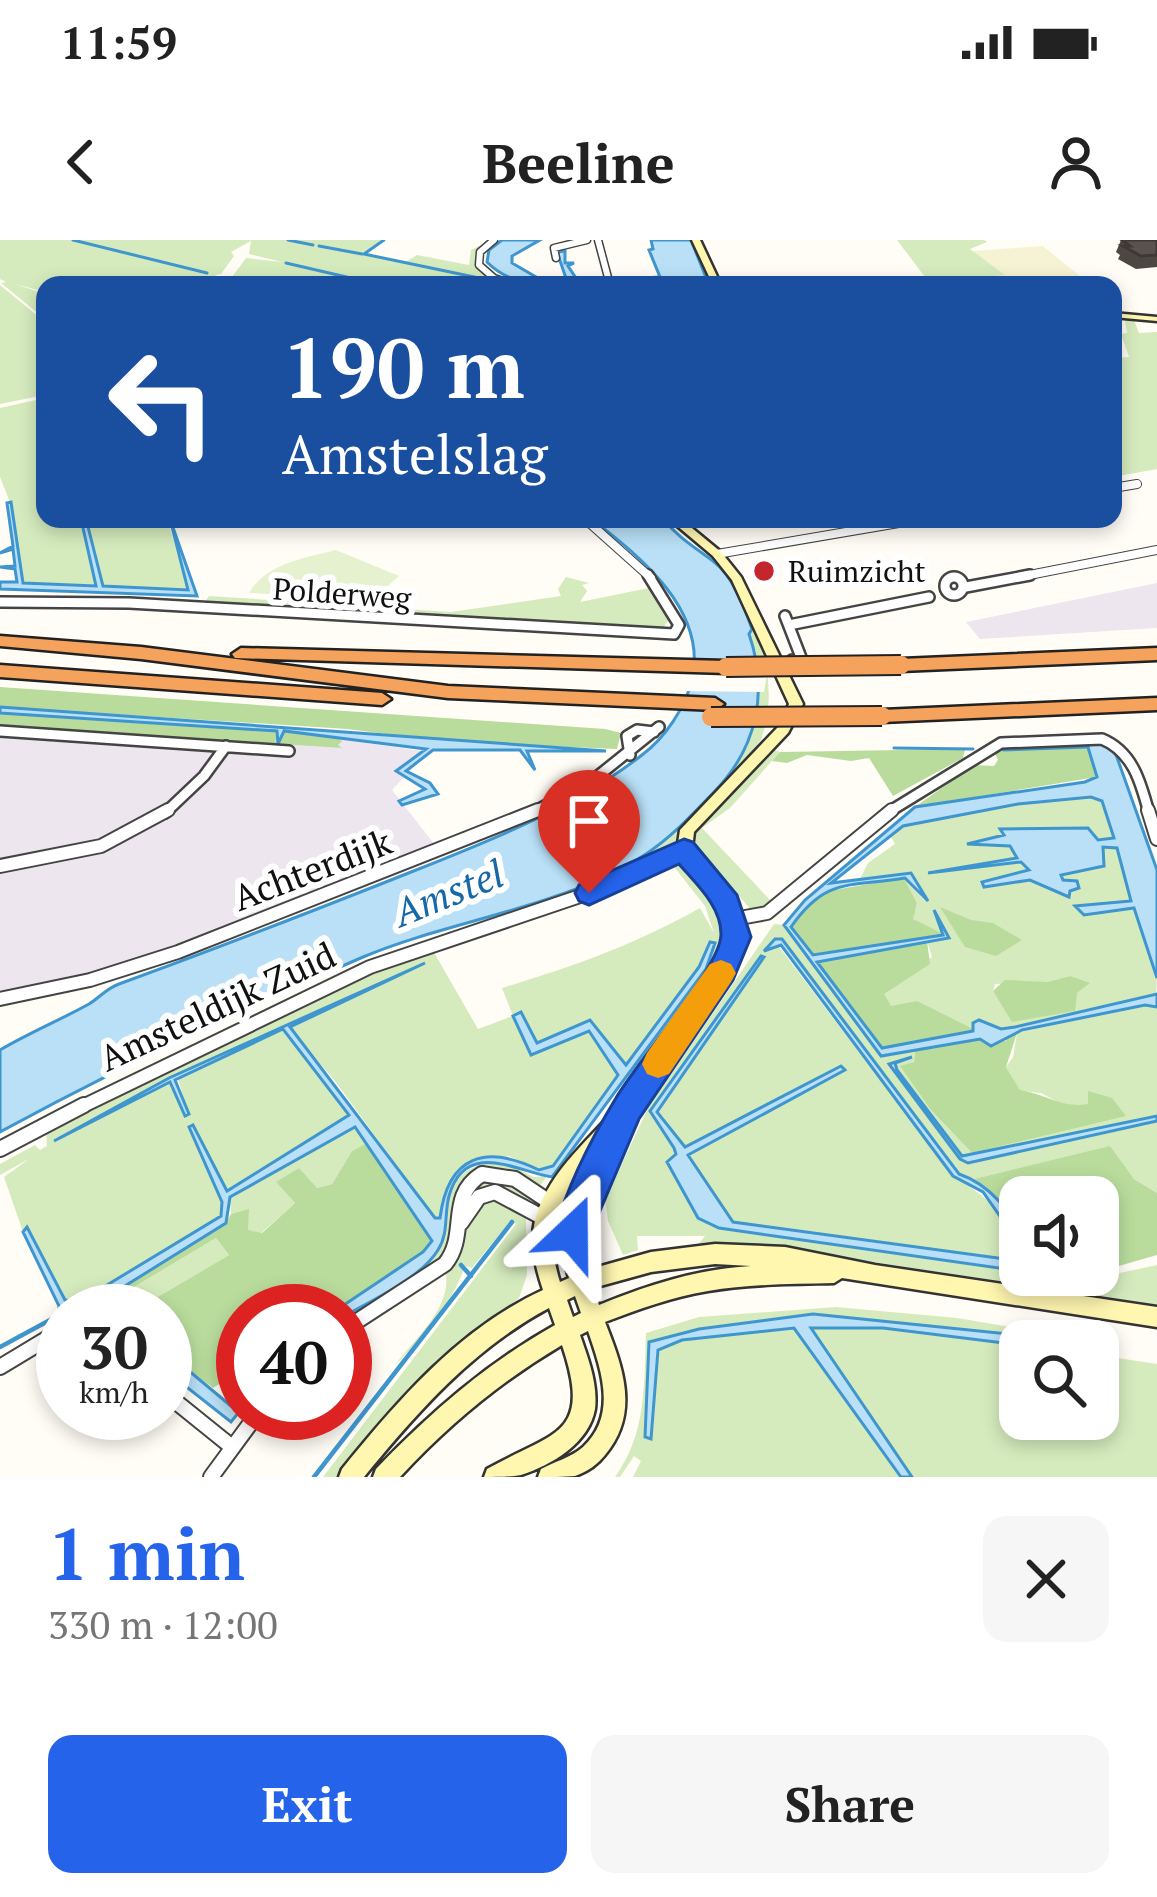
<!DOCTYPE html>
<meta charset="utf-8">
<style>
body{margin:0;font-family:"PT Serif",serif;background:#f6f6f6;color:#222;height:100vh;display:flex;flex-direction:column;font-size:45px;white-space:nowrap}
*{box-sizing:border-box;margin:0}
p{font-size:39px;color:#767676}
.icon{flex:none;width:66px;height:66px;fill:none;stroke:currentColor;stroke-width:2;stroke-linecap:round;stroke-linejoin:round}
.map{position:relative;height:1237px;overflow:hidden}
.details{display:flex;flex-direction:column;background:#fff;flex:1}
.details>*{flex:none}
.top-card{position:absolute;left:36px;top:36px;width:1086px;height:252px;border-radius:24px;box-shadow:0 6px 18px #0003;background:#1a4fa0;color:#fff;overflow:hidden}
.fabs{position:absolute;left:999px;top:936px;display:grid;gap:24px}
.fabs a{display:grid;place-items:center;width:120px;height:120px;border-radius:24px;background:#fff;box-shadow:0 6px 18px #0003;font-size:60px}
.speed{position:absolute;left:36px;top:1044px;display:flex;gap:24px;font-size:60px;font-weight:700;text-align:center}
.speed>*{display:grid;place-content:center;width:156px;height:156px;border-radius:50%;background:#fff;box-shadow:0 6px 18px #0003;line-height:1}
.speed small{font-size:30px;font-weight:400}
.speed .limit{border:18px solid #d22;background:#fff;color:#111}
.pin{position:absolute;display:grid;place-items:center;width:102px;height:102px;color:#fff;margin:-123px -51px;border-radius:50% 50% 50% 0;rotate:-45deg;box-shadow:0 0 12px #0007}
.pin .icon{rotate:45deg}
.me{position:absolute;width:132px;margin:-66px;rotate:23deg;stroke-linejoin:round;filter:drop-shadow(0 0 9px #0008)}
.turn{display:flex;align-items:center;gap:42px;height:252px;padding:0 48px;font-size:54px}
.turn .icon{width:156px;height:156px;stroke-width:2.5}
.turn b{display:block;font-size:84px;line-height:102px}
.round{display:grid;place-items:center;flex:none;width:126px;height:126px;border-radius:24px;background:#f6f6f6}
.summary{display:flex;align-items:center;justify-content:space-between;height:204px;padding:0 48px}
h1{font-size:72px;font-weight:600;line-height:90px;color:#2563eb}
.button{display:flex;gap:24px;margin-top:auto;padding:24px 48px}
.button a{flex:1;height:138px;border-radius:24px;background:#2563eb;color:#fff;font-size:48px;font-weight:600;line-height:138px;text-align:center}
.button a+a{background:#f6f6f6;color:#222}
.status{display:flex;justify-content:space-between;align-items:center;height:84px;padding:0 60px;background:#fff;direction:ltr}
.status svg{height:33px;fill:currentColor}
header{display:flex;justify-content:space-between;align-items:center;height:156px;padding:0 48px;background:#fff;font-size:54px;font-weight:600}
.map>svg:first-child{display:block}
.industrial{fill:#eee6ef}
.farmland{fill:#f6f3d4}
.green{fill:#d5ebbd;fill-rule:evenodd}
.forest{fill:#b9dc9c}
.pitch{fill:#e6f2cf}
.water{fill:#b9e0f7;stroke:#3f96cf;stroke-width:3}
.pier{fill:#fffdf5}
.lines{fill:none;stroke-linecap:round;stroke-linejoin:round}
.stream-far1{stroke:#3f96cf;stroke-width:3}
.stream{stroke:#3f96cf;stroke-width:4.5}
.street-far4-casing{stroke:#444;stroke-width:9}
.street-far3-casing{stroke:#444;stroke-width:10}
.street-far2-casing{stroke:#444;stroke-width:14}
.street-far1-casing{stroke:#444;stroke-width:16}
.street-casing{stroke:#444;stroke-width:18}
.secondary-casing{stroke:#333;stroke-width:5}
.highway-casing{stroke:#222;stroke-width:5}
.street-far4{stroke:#fff;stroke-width:6}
.street-far3{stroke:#fff;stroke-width:8}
.street-far2{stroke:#fff;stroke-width:9}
.street-far1{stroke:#fff;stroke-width:12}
.street{stroke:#fff;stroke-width:14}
.secondary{fill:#fff6b0;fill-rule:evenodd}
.highway{fill:#f5a25d;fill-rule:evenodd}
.highway-bridge-casing{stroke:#222;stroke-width:22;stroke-linecap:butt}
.highway-bridge{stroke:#f5a25d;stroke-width:18}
.wall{fill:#4d4742}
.building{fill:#5a524d;stroke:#3f3936;stroke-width:3}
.route{fill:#2563eb;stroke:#184099;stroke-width:3}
.slow{fill:#f59e0b}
.poi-dot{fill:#c4262e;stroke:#fff;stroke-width:4.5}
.labels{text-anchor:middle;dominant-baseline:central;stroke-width:12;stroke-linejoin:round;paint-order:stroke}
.far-poi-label{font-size:30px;fill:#111;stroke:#fff;text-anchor:start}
.far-street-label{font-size:30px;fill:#111;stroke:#fff}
.street-label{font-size:36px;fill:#111;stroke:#fff}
.water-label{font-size:39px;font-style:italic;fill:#1768a6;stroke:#fff}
</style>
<div class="status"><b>11:59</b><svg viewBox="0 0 49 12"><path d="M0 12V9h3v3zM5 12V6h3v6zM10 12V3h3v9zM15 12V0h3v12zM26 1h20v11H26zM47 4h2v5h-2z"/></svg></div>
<header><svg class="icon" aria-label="back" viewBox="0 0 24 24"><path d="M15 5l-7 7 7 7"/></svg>Beeline<svg class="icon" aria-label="person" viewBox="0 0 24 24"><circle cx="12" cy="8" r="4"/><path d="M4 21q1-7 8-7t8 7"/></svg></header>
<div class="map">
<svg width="1157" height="1237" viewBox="0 0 1157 1237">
<rect width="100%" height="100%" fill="#fffdf5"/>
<path class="industrial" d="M1157,343v45l-177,11 -14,-17z
M0,485l131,11 209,3 88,13 -36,38 43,55 -316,123 -119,24z"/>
<path class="farmland" d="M1043,6l48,39h-90l-28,-34z"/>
<path class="green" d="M0,0h385l-20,14 39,9 13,-8 52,10 2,-15 21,-10 -16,13 -1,8 34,24h-282l19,-4 -14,-4 14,-19 36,4 -33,-8 2,-13 -20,11 3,4 -13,18 -5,1 -3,10h-168v7l-30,-8 30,10v25l-44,-36 5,-1 -6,-3z
M897,0h87l3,2 -17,7 35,26 -11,1 5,9h-68z
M0,45l45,37v73l-45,9z
M1125,80h9l5,13 18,-1v137l-44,8v-119l16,-1 -8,-23 6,-1z
M45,158v121h36l15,67 -73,-3 -10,-73 -13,-33v-69z
M86,279h81l22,71 -86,-4z
M566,337l23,6 -7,2 5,6 -7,11 74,-15 18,28 -12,18 -55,-10h-90l-305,-19 -4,-4 3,-4 242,16 110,-16 -3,-7z
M755,385c13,39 20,75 6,115l-85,107 -43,15c83,-49 151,-130 115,-229z
M773,509l7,3 -50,56 -28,20 71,75 -21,8 -55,-64 -3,-12z
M1091,557l11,4 12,37 -16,2 -11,-12 -82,7 -35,9 40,2 8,12 -88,15 91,-11 9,8 -48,12 2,5 46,-7 38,17 -8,-22 44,-9 -1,-19h14l40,131 -1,18 -141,31 -14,2 -22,-9 -4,10 -84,-23 -8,-14 49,-36 -5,-16 21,-3 -16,-27 12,23 -32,-15 5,-16 -13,-25 21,23 -14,-28 -51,6 8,-16 27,-19 -5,-9 13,-9 115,-22zM1070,736l12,12 -5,5 -70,18 -14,-20 2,-7 52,-2z
M682,620l43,52 4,34 -87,122 -7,-4 71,-95 4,-27 -11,25 -74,98 -35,-45 -53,23 -16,-30 10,42 58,-25 30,45 -66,91 -14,4 -30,-14 -42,7 -26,43 -1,12h-5l-100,-137 -44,-50 -1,-5 135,-63 -256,115 -114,63 116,-59 17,32 -10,-36 105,-49 66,86 -122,76 -33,-65 -5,2 33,74 -1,14 -142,87 -14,-3 -37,-72 -5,4 -19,-55 25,-18 -29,16v-11l35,-19 5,5 7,-4 -1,-16 283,-139 103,-42 46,80 35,-13 -11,-28c70,-21 134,-44 198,-80l14,25 -9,-27 -34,-43z
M774,684l10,1 97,131 34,-6 -1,12 -13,5 29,42 42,44 154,-38 -36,-11 -21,4 -28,-15 -21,-2 -14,-24 7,-10 4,-24 128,-28 12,2v109l-195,40 -65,-86 -2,-7 12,-3 -18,3 71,96 76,-11 121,-27v72l-23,-14 -25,-32 -135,32 -15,-5 -177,-234 -5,4 176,232c30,18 67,46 67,85l-286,-39 -46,-66 153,-90 -156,81 -29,-35 107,-155 -113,154 24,37 3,6 -10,9 30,55 22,10 301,43v4l67,5 70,-15v40l-363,-55 -97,-4 8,-10h-68l1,14 -15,5 -15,-34 -3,-21 43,-92z
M355,887l13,15 -16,9 -20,33 -15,4 -40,-5 18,20 -34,30 -13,-2v-21l-17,4 -1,-16z
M501,921l33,16 13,-1 -25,35 4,8 1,56 -8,23 -110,89 -69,90h-17l193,-253 -5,-4 -39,48 -7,-2c-12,36 -41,71 -71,100 23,-30 68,-67 47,-107l-96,62v-5c27,-17 86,-56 100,-85 5,-10 0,-26 4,-37 8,-23 30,-32 52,-33z
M216,998l13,17 -95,56h-11l-9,-12z
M836,1067l121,11 138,23 -56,-4 -11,4 -1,-5 -214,-22 -114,15 -48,13 7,8 24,-10 112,-12 110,149h-271l8,-16 -7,-5 -14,21h-5c31,-43 29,-89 31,-144l53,-16z
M811,1088h72l137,17v74h78v-64l59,9v113h-249z"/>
<path class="forest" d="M0,447l605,42 16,4 -4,16 -167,-7 -103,-13 -347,-22z
M0,473l278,18 -3,12 8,-12 50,4 9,6 -4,4 4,3 -342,-22z
M1087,504l10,33 -182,30 59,-42 20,1 4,-6 -4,-8z
M965,509l-2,9 -70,38 -24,-38 -18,3 -44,-6 -20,8 -15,-2 8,-9z
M904,638l13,25 -4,16 31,15 -131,21 -22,-28 21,-30 10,-5z
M940,667l31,13 22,3 29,17 -26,16 -31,-9z
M927,701l3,23 -46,30 7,12 26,-5 58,29 -93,18 -65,-87z
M1070,736l20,7 -13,10 -2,18 -63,11 -19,-31 12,-11 42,2z
M1017,793l-11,34 14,23c25,4 44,19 68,14v-13l24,7 14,18 -154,37 -42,-44 -30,-43 14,-4 1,-12 66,-12 25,3v-7z
M368,902l64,99 -8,11 -89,59h-92v58l-30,19 -48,-37v-40h-31l95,-56 -13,-17 -102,61 -3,-4 115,-72 5,-9 18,-5 -1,21 14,3 33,-30 -19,-21 23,-14 18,20 15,-4 20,-33z
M1110,906l24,33 23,14v62l-59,17v-75h-78v34l-46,-52z"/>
<path class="pitch" d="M336,310l63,26 -26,23 -124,-6c17,-30 56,-35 87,-43z"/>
<path class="water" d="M502,0h38l-28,16v7l31,18 25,3 -11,-32 8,-1v12h9l-6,3 12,18 21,-4 8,5c-41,0 -91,9 -122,-23l2,-12z
M651,0h40l18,45h-94l-1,-5 46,-3 -11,-27 4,-1z
M11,262l12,81 73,3 -15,-67h5l17,67 85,4 -18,-71 27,77 -197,-7v-7h17l-2,-13 -15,-2 15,-1 -2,-17 -13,4 13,-7 -6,-43z
M592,279h71c16,19 30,27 50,42 20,15 31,45 39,68l-3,5c20,58 8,114 -35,158 -21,22 -42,45 -68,62 -83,54 -192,65 -283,103 -124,53 -245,111 -363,175v-82c29,-17 60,-30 89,-46 10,-6 18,-16 30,-20 91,-33 181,-68 272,-104 85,-34 178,-68 251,-125 23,-17 43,-47 50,-75 16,-70 -52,-123 -100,-161z
M0,467l606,44h-79l8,19 -15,-20h-87l-27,21 24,12 8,11 -36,11 -3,-4 26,-12 -29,-18 30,-22 -142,-18 -6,13 -1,-13 -277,-18z
M1101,503l13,6 43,121v108l-23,-70 -50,7 -9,-9 56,-5 -14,-53 -14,-1 1,19 -43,9 2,5 14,1 2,7 -9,3 -1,6 -39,-17 -46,7 -2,-5 47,-12 -8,-8 -93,11 89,-15 -7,-12 -43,-2 37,-9 -4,-6 88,-1 10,12 16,-2 -12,-37 -11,-4 -73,7 -115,22 -72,57 80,-10 17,28 -23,-23c-56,9 -79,-1 -114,49l22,28 130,-20 -9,-25 15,28 -132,24 65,86 91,-17v-8l6,-3 22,9 14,-2 142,-33v13l-12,-2 -123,25 -31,16 -11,-7 -99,17 -97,-131 21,-25 110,-93 170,-25 12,-5 -10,-33z
M775,699h7l177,235c27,9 61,41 61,71l-37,-53 -30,-16 -172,-231 -17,6z
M710,702l5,1 -9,26 -154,208c-34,-5 -87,-39 -103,19 -5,18 0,37 -11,54 -18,29 -65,49 -93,66v-5h-10l88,-59 9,-11 -77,-114 -125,70 -4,26 -122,76 8,12h-49l-4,7v-12l-36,-74 4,-5 38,73 14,2 142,-86 1,-14 -33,-75 4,-2 34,66 122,-76 -66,-86 -108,51 14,34 -4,2 -15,-34 -116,59 115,-63 256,-115 -135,64 145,191h5c8,-63 46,-74 99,-48l14,-4 65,-91 -29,-44 -58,24 -18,-39 8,-4 16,31 53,-23 36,45 73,-98z
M761,716l3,1 -107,155 28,35 156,-81 4,4 -157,85 45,67 287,39v10l-301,-43 -21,-10 -31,-56 9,-8 -2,-6 -24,-37z
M912,817l-17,6 2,7 65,86 195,-40v5l-189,42 -8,-4 -71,-95z
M813,1074l215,22v5l-8,4 -137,-17h-72l101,149h-11l-107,-149 -112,12 -24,10 -7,89 -6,-2 4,-95 50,-13z
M170,1115l61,51 12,-16v17l-12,15 -66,-52z"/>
<path class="pier" d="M686,422l82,6 -4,24 -83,-1z"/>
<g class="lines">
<path class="stream-far1" d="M73,0l134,33
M288,0l25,5
M384,0l-20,14 115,24 -14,7
M319,6l43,8
M286,23l95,22
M481,38l17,7
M894,508l79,1
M1003,510l85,-3"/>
<path class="stream" d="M461,1025l10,11
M0,1107l63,-34
M314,1237l198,-255"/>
<defs>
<path id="street-far4" d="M494,0l-14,12 -1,13 15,13 20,7
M598,0l12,45
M556,18l-2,-10 33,-8"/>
<path id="street-far3" d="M1113,248l24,-4
M585,279l66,59
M717,314l205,-35
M1014,338l143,-28"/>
<path id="street-far2" d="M945 346a9 9 0 1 1 18 0a9 9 0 1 1-18 0Z
M966,347l64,-12
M0,362l129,1 545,31 5,-9 -31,-50
M785,376l17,44h-10
M789,385l140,-28
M0,491l289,20
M630,515l-3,-19 10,-6 17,2
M165,573l39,-37 22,-30
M532,573l61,-33 66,-53
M887,573l114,-70 101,-4c31,13 39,44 47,74"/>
<path id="street-far1" d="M1148,570l9,29
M0,626l101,-20 67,-36
M734,679l33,-6 125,-103
M0,759l90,-19 88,-28 360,-142
M79,868l291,-141 219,-74 95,-43"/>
<path id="street" d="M0,909l84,-44
M461,983l18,-26 16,-5 45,24 35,3
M345,1089l100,-65c24,-29 1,-68 37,-90l33,5 60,40
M0,1127l63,-38
M165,1153l67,54
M211,1237l47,-64"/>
<path id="secondary" d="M692,0h8l21,45h-8z
M1113,73l44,4v4l-44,-4z
M669,279h12l40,33 20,25 62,127 -15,29 -94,99 -2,17c29,31 57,59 48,105l-51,82 -56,80 -41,83 -10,37 5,34 64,-18 64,-8 70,3 90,18 282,42v20l-315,-49 -8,5c-42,1 -85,1 -126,8 -36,6 -69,18 -103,31 18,46 35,91 0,133 -7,9 -18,17 -30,21 -11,1 -26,1 -37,1l3,-8c13,-7 31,-12 42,-22 35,-32 18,-78 5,-116l-8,4c8,23 18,49 15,74 -6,34 -43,56 -74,66 -11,2 -25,2 -37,2l3,-8c67,-38 106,-32 75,-124 -61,36 -114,80 -162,132h-27l3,-8c54,-56 111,-106 179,-144l-6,-17c-75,40 -132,104 -185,169h-25l3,-8c56,-69 118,-141 201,-179 -8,-24 -14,-49 -7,-73 14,-49 58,-80 88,-119 37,-46 70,-95 100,-145 10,-49 -22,-68 -47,-103l3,-20 98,-103 11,-23 -57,-124 -19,-24zM589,924c-20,40 -34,69 -20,114l-9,4c-16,-51 -4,-78 29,-118zM715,1024l36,2c-54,3 -103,19 -152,39l-6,-17 58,-16zM575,1056l6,17 -8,4 -6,-17z"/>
<path id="highway" d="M0,396l141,11 307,39 267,12 9,6 -9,6 -267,-12 -307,-39 -141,-13z
M241,408l485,13 9,6 -9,6 -491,-15 -3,-4z
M1157,408v12l-256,11 -9,-6 9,-6z
M0,425l382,28 9,6 -9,6 -382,-28z
M1157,458v12l-275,12 -9,-6 9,-6z"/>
</defs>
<use href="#street-far4" class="street-far4-casing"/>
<use href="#street-far3" class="street-far3-casing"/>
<use href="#street-far2" class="street-far2-casing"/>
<use href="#street-far1" class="street-far1-casing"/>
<use href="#street" class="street-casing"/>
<use href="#secondary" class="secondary-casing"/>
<use href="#highway" class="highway-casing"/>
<use href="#street-far4" class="street-far4"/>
<use href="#street-far3" class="street-far3"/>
<use href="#street-far2" class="street-far2"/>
<use href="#street-far1" class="street-far1"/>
<use href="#street" class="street"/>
<use href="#secondary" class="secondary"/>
<use href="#highway" class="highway"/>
<defs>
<path id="highway-bridge" d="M726,427l175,-2
M711,477l171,-1"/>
</defs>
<use href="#highway-bridge" class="highway-bridge-casing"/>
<use href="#highway-bridge" class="highway-bridge"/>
</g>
<path class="wall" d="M1121,0h36v27l-21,2 -18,-10 2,-4 -4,-3z"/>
<path class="building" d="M1122,0h35v15l-16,1 -18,-10h7z"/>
<path class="route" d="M684,599l9,3 44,53 14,42 -18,43 -94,139 -54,127 -13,5 -12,-5 -6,-13c13,-46 37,-94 62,-135 19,-34 106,-132 105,-164 0,-28 -25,-50 -42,-70l-90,41 -10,-4 -4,-8 4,-8z"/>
<path class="slow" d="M721,720l10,4 5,9 -5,9 -62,92 -11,4 -11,-4 -5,-10 5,-11 63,-89z"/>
<circle class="poi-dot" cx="764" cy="331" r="12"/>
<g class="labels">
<g class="far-poi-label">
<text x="788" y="331">Ruimzicht</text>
</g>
<g class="far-street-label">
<text transform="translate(342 353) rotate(4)">Polderweg</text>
</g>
<g class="street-label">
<text transform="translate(312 629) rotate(-21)">Achterdijk</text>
<text transform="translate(217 766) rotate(-25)">Amsteldijk Zuid</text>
</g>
<g class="water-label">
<text transform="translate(448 652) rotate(-22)">Amstel</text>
</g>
</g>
</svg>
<div class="fabs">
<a><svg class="icon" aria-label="sound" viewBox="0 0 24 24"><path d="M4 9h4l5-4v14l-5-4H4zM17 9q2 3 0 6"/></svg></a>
<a><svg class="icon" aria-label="search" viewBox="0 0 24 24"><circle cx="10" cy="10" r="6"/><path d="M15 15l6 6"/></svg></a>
</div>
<div class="speed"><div>30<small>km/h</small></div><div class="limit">40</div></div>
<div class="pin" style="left:589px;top:653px;background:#d93025"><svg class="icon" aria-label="arrive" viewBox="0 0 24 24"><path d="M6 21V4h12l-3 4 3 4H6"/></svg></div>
<svg class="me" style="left:572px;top:993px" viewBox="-20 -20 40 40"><path d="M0-17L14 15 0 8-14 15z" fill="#2563eb" stroke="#fff" stroke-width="4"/></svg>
<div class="top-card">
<div class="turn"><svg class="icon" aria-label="left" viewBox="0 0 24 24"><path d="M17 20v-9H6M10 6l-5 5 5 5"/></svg><div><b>190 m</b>Amstelslag</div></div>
</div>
</div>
<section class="details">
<div class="summary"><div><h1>1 min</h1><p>330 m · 12:00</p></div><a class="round"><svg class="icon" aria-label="close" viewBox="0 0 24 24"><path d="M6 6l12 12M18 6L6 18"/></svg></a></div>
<div class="button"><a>Exit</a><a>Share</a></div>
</section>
